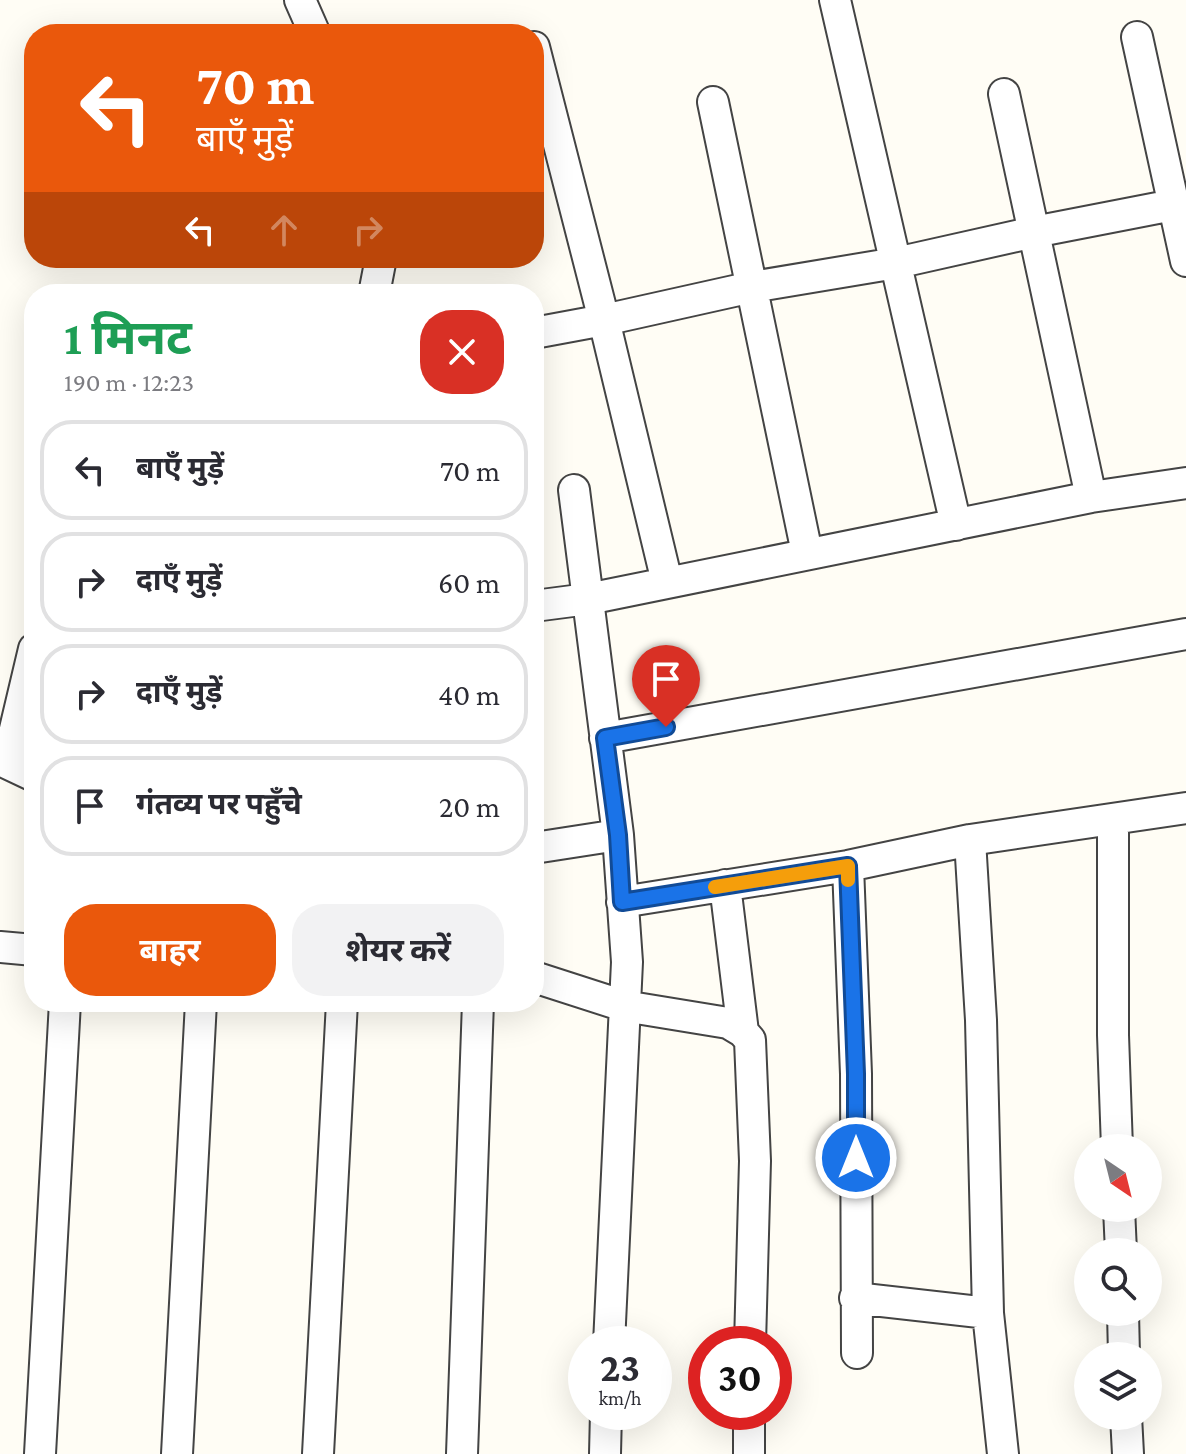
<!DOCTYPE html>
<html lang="hi">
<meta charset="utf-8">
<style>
body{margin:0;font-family:"Crimson Pro","Noto Sans Devanagari",serif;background:#f2f2f3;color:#2b2b33;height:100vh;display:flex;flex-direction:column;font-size:30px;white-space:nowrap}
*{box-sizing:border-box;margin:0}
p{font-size:26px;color:#7c7c81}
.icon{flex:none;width:44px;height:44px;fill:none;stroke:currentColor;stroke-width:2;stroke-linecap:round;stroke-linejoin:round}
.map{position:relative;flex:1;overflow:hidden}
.sheet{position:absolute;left:24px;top:284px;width:520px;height:728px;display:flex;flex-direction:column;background:#fff;border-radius:32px;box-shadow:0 8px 32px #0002}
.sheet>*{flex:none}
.hud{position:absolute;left:24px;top:24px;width:520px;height:244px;border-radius:32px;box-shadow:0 8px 32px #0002;background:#ea580c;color:#fff;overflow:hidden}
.needle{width:52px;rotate:145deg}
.tools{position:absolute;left:1074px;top:1134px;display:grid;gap:16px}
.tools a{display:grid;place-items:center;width:88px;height:88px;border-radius:50%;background:#fff;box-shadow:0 8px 32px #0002;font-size:40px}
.speed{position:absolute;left:568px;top:1326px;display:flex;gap:16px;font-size:40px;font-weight:700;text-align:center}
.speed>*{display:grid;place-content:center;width:104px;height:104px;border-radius:50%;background:#fff;box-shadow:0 8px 32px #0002;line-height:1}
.speed small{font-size:20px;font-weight:400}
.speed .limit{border:12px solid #d22;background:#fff;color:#111}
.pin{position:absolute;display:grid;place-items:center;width:68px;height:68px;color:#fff;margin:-82px -34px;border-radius:50% 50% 50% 0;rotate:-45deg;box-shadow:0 0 8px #0007}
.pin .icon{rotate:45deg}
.me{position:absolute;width:88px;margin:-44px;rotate:0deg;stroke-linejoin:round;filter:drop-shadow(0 0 6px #0008)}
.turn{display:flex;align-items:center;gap:28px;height:168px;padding:0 40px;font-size:36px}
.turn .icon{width:104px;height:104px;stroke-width:2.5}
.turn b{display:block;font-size:56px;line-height:68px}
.lanes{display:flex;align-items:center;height:76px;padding:0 40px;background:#0003;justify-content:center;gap:40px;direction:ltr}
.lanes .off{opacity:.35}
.round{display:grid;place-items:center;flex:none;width:84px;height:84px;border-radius:32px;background:#f2f2f3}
.headline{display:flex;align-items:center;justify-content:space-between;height:136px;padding:0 40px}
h1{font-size:48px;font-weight:700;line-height:60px;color:#1e9e55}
.primary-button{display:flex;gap:16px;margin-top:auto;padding:16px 40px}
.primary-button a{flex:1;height:92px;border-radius:32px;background:#ea580c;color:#fff;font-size:32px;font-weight:700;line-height:92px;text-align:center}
.primary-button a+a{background:#f2f2f3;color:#2b2b33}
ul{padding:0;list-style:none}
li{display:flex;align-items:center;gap:24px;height:100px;margin:0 16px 12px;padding:0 24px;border:4px solid #e1e1e2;border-radius:32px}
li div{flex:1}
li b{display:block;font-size:30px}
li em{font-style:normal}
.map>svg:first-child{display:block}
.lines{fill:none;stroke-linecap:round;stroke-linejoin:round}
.street-casing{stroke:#444;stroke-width:34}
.street{stroke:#fff;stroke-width:30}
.route-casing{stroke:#114b97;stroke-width:20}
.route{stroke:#1a73e8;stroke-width:14}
.slow{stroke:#f59e0b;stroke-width:14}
</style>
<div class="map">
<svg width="1186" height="1454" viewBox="0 0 1186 1454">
<rect width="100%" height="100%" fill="#fffdf5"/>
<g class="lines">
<defs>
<path id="street" d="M300,0l15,34
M835,0l121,525
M1137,37l49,224
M534,47l70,273 63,262
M1004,94l87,403
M713,102l94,451
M374,294l7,-36
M534,333l70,-13 148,-33 144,-24 138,-31 139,-27
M574,490l44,345 9,127 -18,382
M534,606l54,-7 503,-102 95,-14
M605,738l581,-104
M0,760l34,16
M7,763l27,-114
M1113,820v215l4,113
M970,840l11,180 7,293 15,141
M534,848l84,-13
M848,866l8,208 1,279
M725,885l18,147
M622,902l226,-36 122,-26 216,-32
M0,947l34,3
M534,977l90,29 104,17 15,9 7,8 5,121 -5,183
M1119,1208l2,44
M855,1298l133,15
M1123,1312l1,44
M1126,1416l2,38
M40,1454l25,-452
M177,1454l24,-452
M318,1454l24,-452
M462,1454l16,-452
M605,1454l1,-42
M749,1454v-42"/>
</defs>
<use href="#street" class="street-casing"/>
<use href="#street" class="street"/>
</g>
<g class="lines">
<defs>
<path id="route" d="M666,727l-61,11 13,97 4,67 226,-36 8,208v84"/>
</defs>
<use href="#route" class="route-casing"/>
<use href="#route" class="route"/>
<path class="slow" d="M715,887l133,-21v14"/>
</g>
</svg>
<div class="tools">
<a><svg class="needle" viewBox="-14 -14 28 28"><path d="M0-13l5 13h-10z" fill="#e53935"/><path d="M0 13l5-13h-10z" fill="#7c7c81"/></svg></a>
<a><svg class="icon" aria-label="search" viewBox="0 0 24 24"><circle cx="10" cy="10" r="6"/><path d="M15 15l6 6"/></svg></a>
<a><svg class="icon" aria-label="layers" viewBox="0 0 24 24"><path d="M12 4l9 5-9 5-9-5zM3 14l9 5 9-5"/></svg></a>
</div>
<div class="speed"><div>23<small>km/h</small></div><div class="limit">30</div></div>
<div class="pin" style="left:666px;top:727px;background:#d93025"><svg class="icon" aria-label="arrive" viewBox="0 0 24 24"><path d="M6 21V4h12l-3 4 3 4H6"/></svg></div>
<svg class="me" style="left:856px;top:1158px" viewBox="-20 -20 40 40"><circle r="17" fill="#1a73e8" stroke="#fff" stroke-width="3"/><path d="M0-11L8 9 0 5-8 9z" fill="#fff"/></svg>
<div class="hud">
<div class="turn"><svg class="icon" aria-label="left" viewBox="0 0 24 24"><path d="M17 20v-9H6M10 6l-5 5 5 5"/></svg><div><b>70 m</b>बाएँ मुड़ें</div></div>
<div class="lanes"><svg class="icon" aria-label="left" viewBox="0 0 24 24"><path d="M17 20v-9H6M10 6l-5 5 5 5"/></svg><svg class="icon off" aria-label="ahead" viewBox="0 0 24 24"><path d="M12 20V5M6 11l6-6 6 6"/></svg><svg class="icon off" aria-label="right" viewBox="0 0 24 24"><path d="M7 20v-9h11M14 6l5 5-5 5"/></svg></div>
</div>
<section class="sheet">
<div class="headline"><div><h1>1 मिनट</h1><p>190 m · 12:23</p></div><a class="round" style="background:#d93025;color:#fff"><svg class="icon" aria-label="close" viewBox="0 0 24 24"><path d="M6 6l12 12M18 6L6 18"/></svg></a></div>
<ul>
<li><svg class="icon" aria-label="left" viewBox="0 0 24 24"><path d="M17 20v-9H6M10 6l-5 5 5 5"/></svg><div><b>बाएँ मुड़ें</b></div><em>70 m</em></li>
<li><svg class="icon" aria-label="right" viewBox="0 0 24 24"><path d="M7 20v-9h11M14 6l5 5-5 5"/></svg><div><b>दाएँ मुड़ें</b></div><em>60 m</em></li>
<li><svg class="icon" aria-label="right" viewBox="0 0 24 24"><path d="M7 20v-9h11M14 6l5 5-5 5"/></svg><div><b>दाएँ मुड़ें</b></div><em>40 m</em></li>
<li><svg class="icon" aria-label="arrive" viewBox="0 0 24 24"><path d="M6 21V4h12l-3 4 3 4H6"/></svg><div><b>गंतव्य पर पहुँचे</b></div><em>20 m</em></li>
</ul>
<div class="primary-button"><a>बाहर</a><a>शेयर करें</a></div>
</section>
</div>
